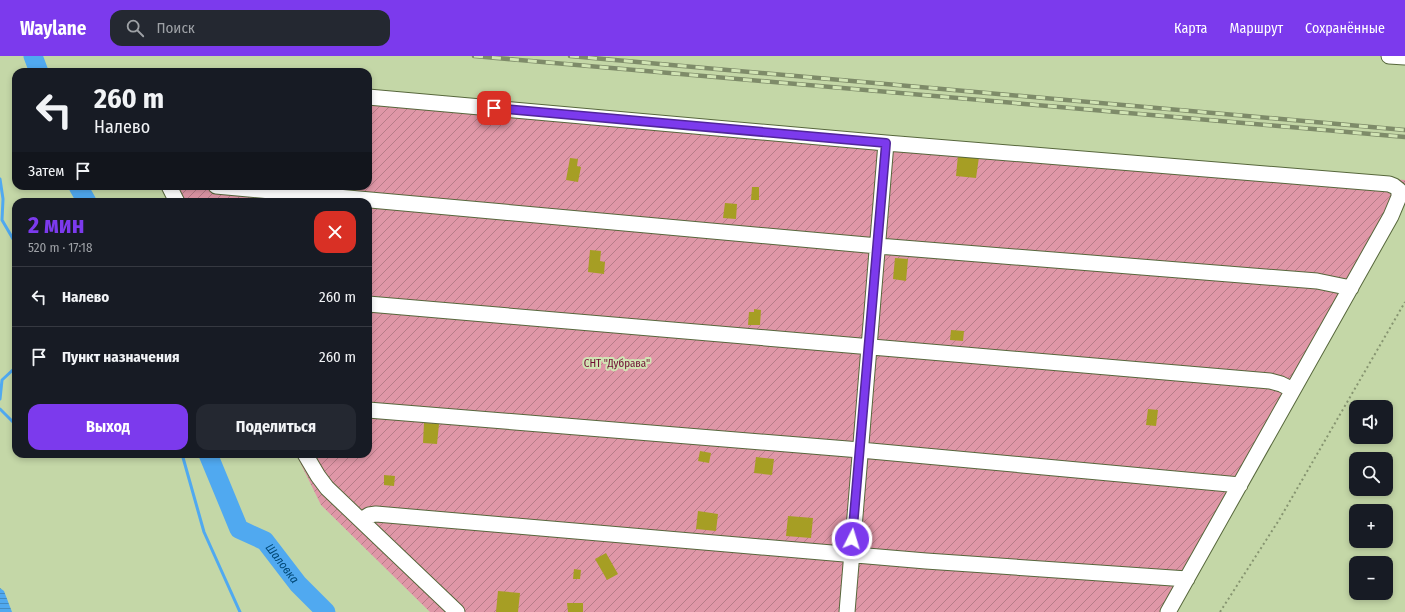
<!DOCTYPE html>
<html lang="ru">
<meta charset="utf-8">
<style>
body{margin:0;font-family:"Fira Sans Condensed",sans-serif;background:#242831;color:#f1f3f6;height:100vh;display:flex;flex-direction:column;font-size:15px;white-space:nowrap}
*{box-sizing:border-box;margin:0}
p{font-size:13px;color:#9ea1a6}
.icon{flex:none;width:22px;height:22px;fill:none;stroke:currentColor;stroke-width:2;stroke-linecap:round;stroke-linejoin:round}
.map{position:relative;flex:1;overflow:hidden}
.side{position:absolute;left:12px;top:142px;width:360px;height:260px;display:flex;flex-direction:column;background:#171b24;border-radius:12px;box-shadow:0 2px 6px #0003}
.side>*{flex:none}
.hud{position:absolute;left:12px;top:12px;width:360px;height:122px;border-radius:12px;box-shadow:0 2px 6px #0003;background:#171b24;color:#f1f3f6;overflow:hidden}
.fabs{position:absolute;left:1349px;top:344px;display:grid;gap:8px}
.fabs a{display:grid;place-items:center;width:44px;height:44px;border-radius:8px;background:#171b24;box-shadow:0 2px 6px #0003;font-size:20px}
.pin{position:absolute;display:grid;place-items:center;width:34px;height:34px;color:#fff;margin:-17px;border-radius:8px;box-shadow:0 2px 6px #0006}
.me{position:absolute;width:44px;margin:-22px;rotate:5deg;stroke-linejoin:round;filter:drop-shadow(0 0 3px #0008)}
.turn{display:flex;align-items:center;gap:14px;height:84px;padding:0 16px;font-size:18px}
.turn .icon{width:52px;height:52px;stroke-width:2.5}
.turn b{display:block;font-size:28px;line-height:34px}
.then{display:flex;align-items:center;height:38px;padding:0 16px;background:#0003;gap:8px;font-size:15px}
.round{display:grid;place-items:center;flex:none;width:42px;height:42px;border-radius:12px;background:#242831}
.summary{display:flex;align-items:center;justify-content:space-between;height:68px;padding:0 16px}
h1{font-size:24px;font-weight:700;line-height:30px;color:#7c3aed}
.primary-button{display:flex;gap:8px;margin-top:auto;padding:8px 16px}
.primary-button a{flex:1;height:46px;border-radius:12px;background:#7c3aed;color:#fff;font-size:16px;font-weight:700;line-height:46px;text-align:center}
.primary-button a+a{background:#242831;color:#f1f3f6}
ul{padding:0;list-style:none}
li{display:flex;align-items:center;gap:12px;height:60px;padding:0 16px;border-top:1px solid #363941}
li div{flex:1}
li b{display:block;font-size:15px}
li em{font-style:normal}
header{display:flex;align-items:center;gap:24px;box-sizing:border-box;height:56px;padding:0 20px;background:#7c3aed;color:#fff}
header strong{font-size:19px}
nav{display:flex;gap:22px;margin-inline-start:auto;font-size:14px}
.search{width:280px;height:36px;background:#242831;display:flex;align-items:center;gap:10px;box-sizing:border-box;padding:0 14px;border-radius:12px;color:#9ea1a6;font-size:15px}
.map>svg:first-child{display:block}
.garden{fill:url(#garden-furrows)}
.water{fill:url(#water-rules)}
.lines{fill:none;stroke-linecap:round;stroke-linejoin:round}
.stream{stroke:#50a9f0;stroke-width:3}
.river{stroke:#50a9f0;stroke-width:19}
.building{fill:#a69e24}
.minor-casing{stroke:#57673c;stroke-width:17}
.path{stroke:#869470;stroke-width:2;stroke-dasharray:2 3;stroke-linecap:butt}
.minor{stroke:#fff;stroke-width:15}
.rail-casing{stroke:#7e8b69;stroke-width:4.5}
.rail{stroke:#d1e4b4;stroke-width:3;stroke-dasharray:9;stroke-linecap:butt}
.route-casing{stroke:#51269a;stroke-width:10}
.route{stroke:#7c3aed;stroke-width:7}
.labels{text-anchor:middle;dominant-baseline:central;stroke-width:4;stroke-linejoin:round;paint-order:stroke}
.park-label{font-size:11px;fill:#6f0d33;stroke:#d1e4b4}
.water-label{font-size:12px;font-style:italic;fill:#004876;stroke:#d1e4b4}
</style>
<header>
<strong>Waylane</strong>
<div class="search"><svg class="icon" aria-label="search" viewBox="0 0 24 24"><circle cx="10" cy="10" r="6"/><path d="M15 15l6 6"/></svg>Поиск</div>
<nav><a>Карта</a><a>Маршрут</a><a>Сохранённые</a></nav>
</header>
<div class="map">
<svg width="1405" height="556" viewBox="0 0 1405 556">
<defs>
<pattern id="garden-furrows" width="10" height="10" patternUnits="userSpaceOnUse"><rect width="10" height="10" fill="#df97a7"/><path d="M-1 1l2-2M0 10L10 0M9 11l2-2" fill="none" stroke="#b67c88"/></pattern>
<pattern id="water-rules" width="6" height="5" patternUnits="userSpaceOnUse"><rect width="6" height="5" fill="#50a9f0"/><path d="M0 2.5h6" fill="none" stroke="#438bc2"/></pattern>
</defs>
<rect width="100%" height="100%" fill="#c4d7a7"/>
<path class="garden" d="M368,37l1037,87v18l-234,414h-741l-109,-107 -25,-51h72v-252h-198l-8,-16h206z"/>
<path class="water" d="M0,532l4,3 8,21h-12z"/>
<g class="lines">
<path class="stream" d="M0,123l3,20 -1,21 14,24
M0,343l2,-19 14,-13
M0,353l16,16
M182,398l22,78 36,80"/>
<g class="river">
<path d="M33,0l6,16"/>
<path d="M78,130l9,16"/>
<path id="s1" d="M208,398l31,75 26,12 33,43 28,28"/>
</g>
</g>
<path class="building" d="M958,99l21,2 -3,21 -20,-2z
M570,102l8,1 -1,7 4,1 -3,15 -12,-2z
M752,131h7v13h-8z
M725,147l12,1 -1,15 -13,-1z
M590,194l11,1 -1,10 5,1 -1,12 -16,-2z
M895,202l13,1 -2,22 -13,-2z
M754,253l7,1 -1,15h-12l1,-13h5z
M951,274l13,1 -1,10 -13,-1z
M1148,353l10,1 -2,16 -10,-1z
M424,367l15,1 -2,20 -14,-1z
M700,395l11,2 -2,10 -11,-2z
M756,401l18,2 -2,16 -18,-2z
M384,419l11,1 -1,10 -10,-1z
M698,455l20,3 -2,17 -20,-2z
M788,460l25,2 -2,20 -25,-2z
M606,497l12,21 -11,6 -12,-21z
M574,513l7,1 -1,9h-7z
M498,535l22,2 -2,19h-22z
M567,547h16v9h-15z"/>
<g class="lines">
<defs>
<path id="minor" d="M1389,0l16,1
M368,41l518,46 503,41 5,2 5,4v7l-8,19 -223,396
M169,130l8,16
M216,130l662,60 439,35 34,7
M368,248l902,77 11,3 12,6
M368,354l492,40 380,35
M305,398l13,22 9,12 130,124
M361,464l8,-5 7,-1 550,47 261,18
M847,556l39,-469"/>
</defs>
<use href="#minor" class="minor-casing"/>
<path class="path" d="M1220,556l59,-92 126,-218"/>
<use href="#minor" class="minor"/>
<defs>
<path id="rail" d="M474,0l931,81
M570,0l835,74"/>
</defs>
<use href="#rail" class="rail-casing"/>
<use href="#rail" class="rail"/>
</g>
<g class="lines">
<defs>
<path id="route" d="M494,52l392,35 -34,396"/>
</defs>
<use href="#route" class="route-casing"/>
<use href="#route" class="route"/>
</g>
<g class="labels">
<g class="park-label">
<text x="617" y="307">СНТ "Дубрава"</text>
</g>
<g class="water-label">
<text stroke="none"><textPath href="#s1" startOffset="138">Шаловка</textPath></text>
</g>
</g>
</svg>
<div class="fabs">
<a><svg class="icon" aria-label="sound" viewBox="0 0 24 24"><path d="M4 9h4l5-4v14l-5-4H4zM17 9q2 3 0 6"/></svg></a>
<a><svg class="icon" aria-label="search" viewBox="0 0 24 24"><circle cx="10" cy="10" r="6"/><path d="M15 15l6 6"/></svg></a>
<a>+</a>
<a>−</a>
</div>
<div class="pin" style="left:494px;top:52px;background:#d93025"><svg class="icon" aria-label="arrive" viewBox="0 0 24 24"><path d="M6 21V4h12l-3 4 3 4H6"/></svg></div>
<svg class="me" style="left:852px;top:483px" viewBox="-20 -20 40 40"><circle r="17" fill="#7c3aed" stroke="#fff" stroke-width="3"/><path d="M0-11L8 9 0 5-8 9z" fill="#fff"/></svg>
<div class="hud">
<div class="turn"><svg class="icon" aria-label="left" viewBox="0 0 24 24"><path d="M17 20v-9H6M10 6l-5 5 5 5"/></svg><div><b>260 m</b>Налево</div></div>
<div class="then">Затем<svg class="icon" aria-label="arrive" viewBox="0 0 24 24"><path d="M6 21V4h12l-3 4 3 4H6"/></svg></div>
</div>
<section class="side">
<div class="summary"><div><h1>2 мин</h1><p>520 m · 17:18</p></div><a class="round" style="background:#d93025;color:#fff"><svg class="icon" aria-label="close" viewBox="0 0 24 24"><path d="M6 6l12 12M18 6L6 18"/></svg></a></div>
<ul>
<li><svg class="icon" aria-label="left" viewBox="0 0 24 24"><path d="M17 20v-9H6M10 6l-5 5 5 5"/></svg><div><b>Налево</b></div><em>260 m</em></li>
<li><svg class="icon" aria-label="arrive" viewBox="0 0 24 24"><path d="M6 21V4h12l-3 4 3 4H6"/></svg><div><b>Пункт назначения</b></div><em>260 m</em></li>
</ul>
<div class="primary-button"><a>Выход</a><a>Поделиться</a></div>
</section>
</div>
